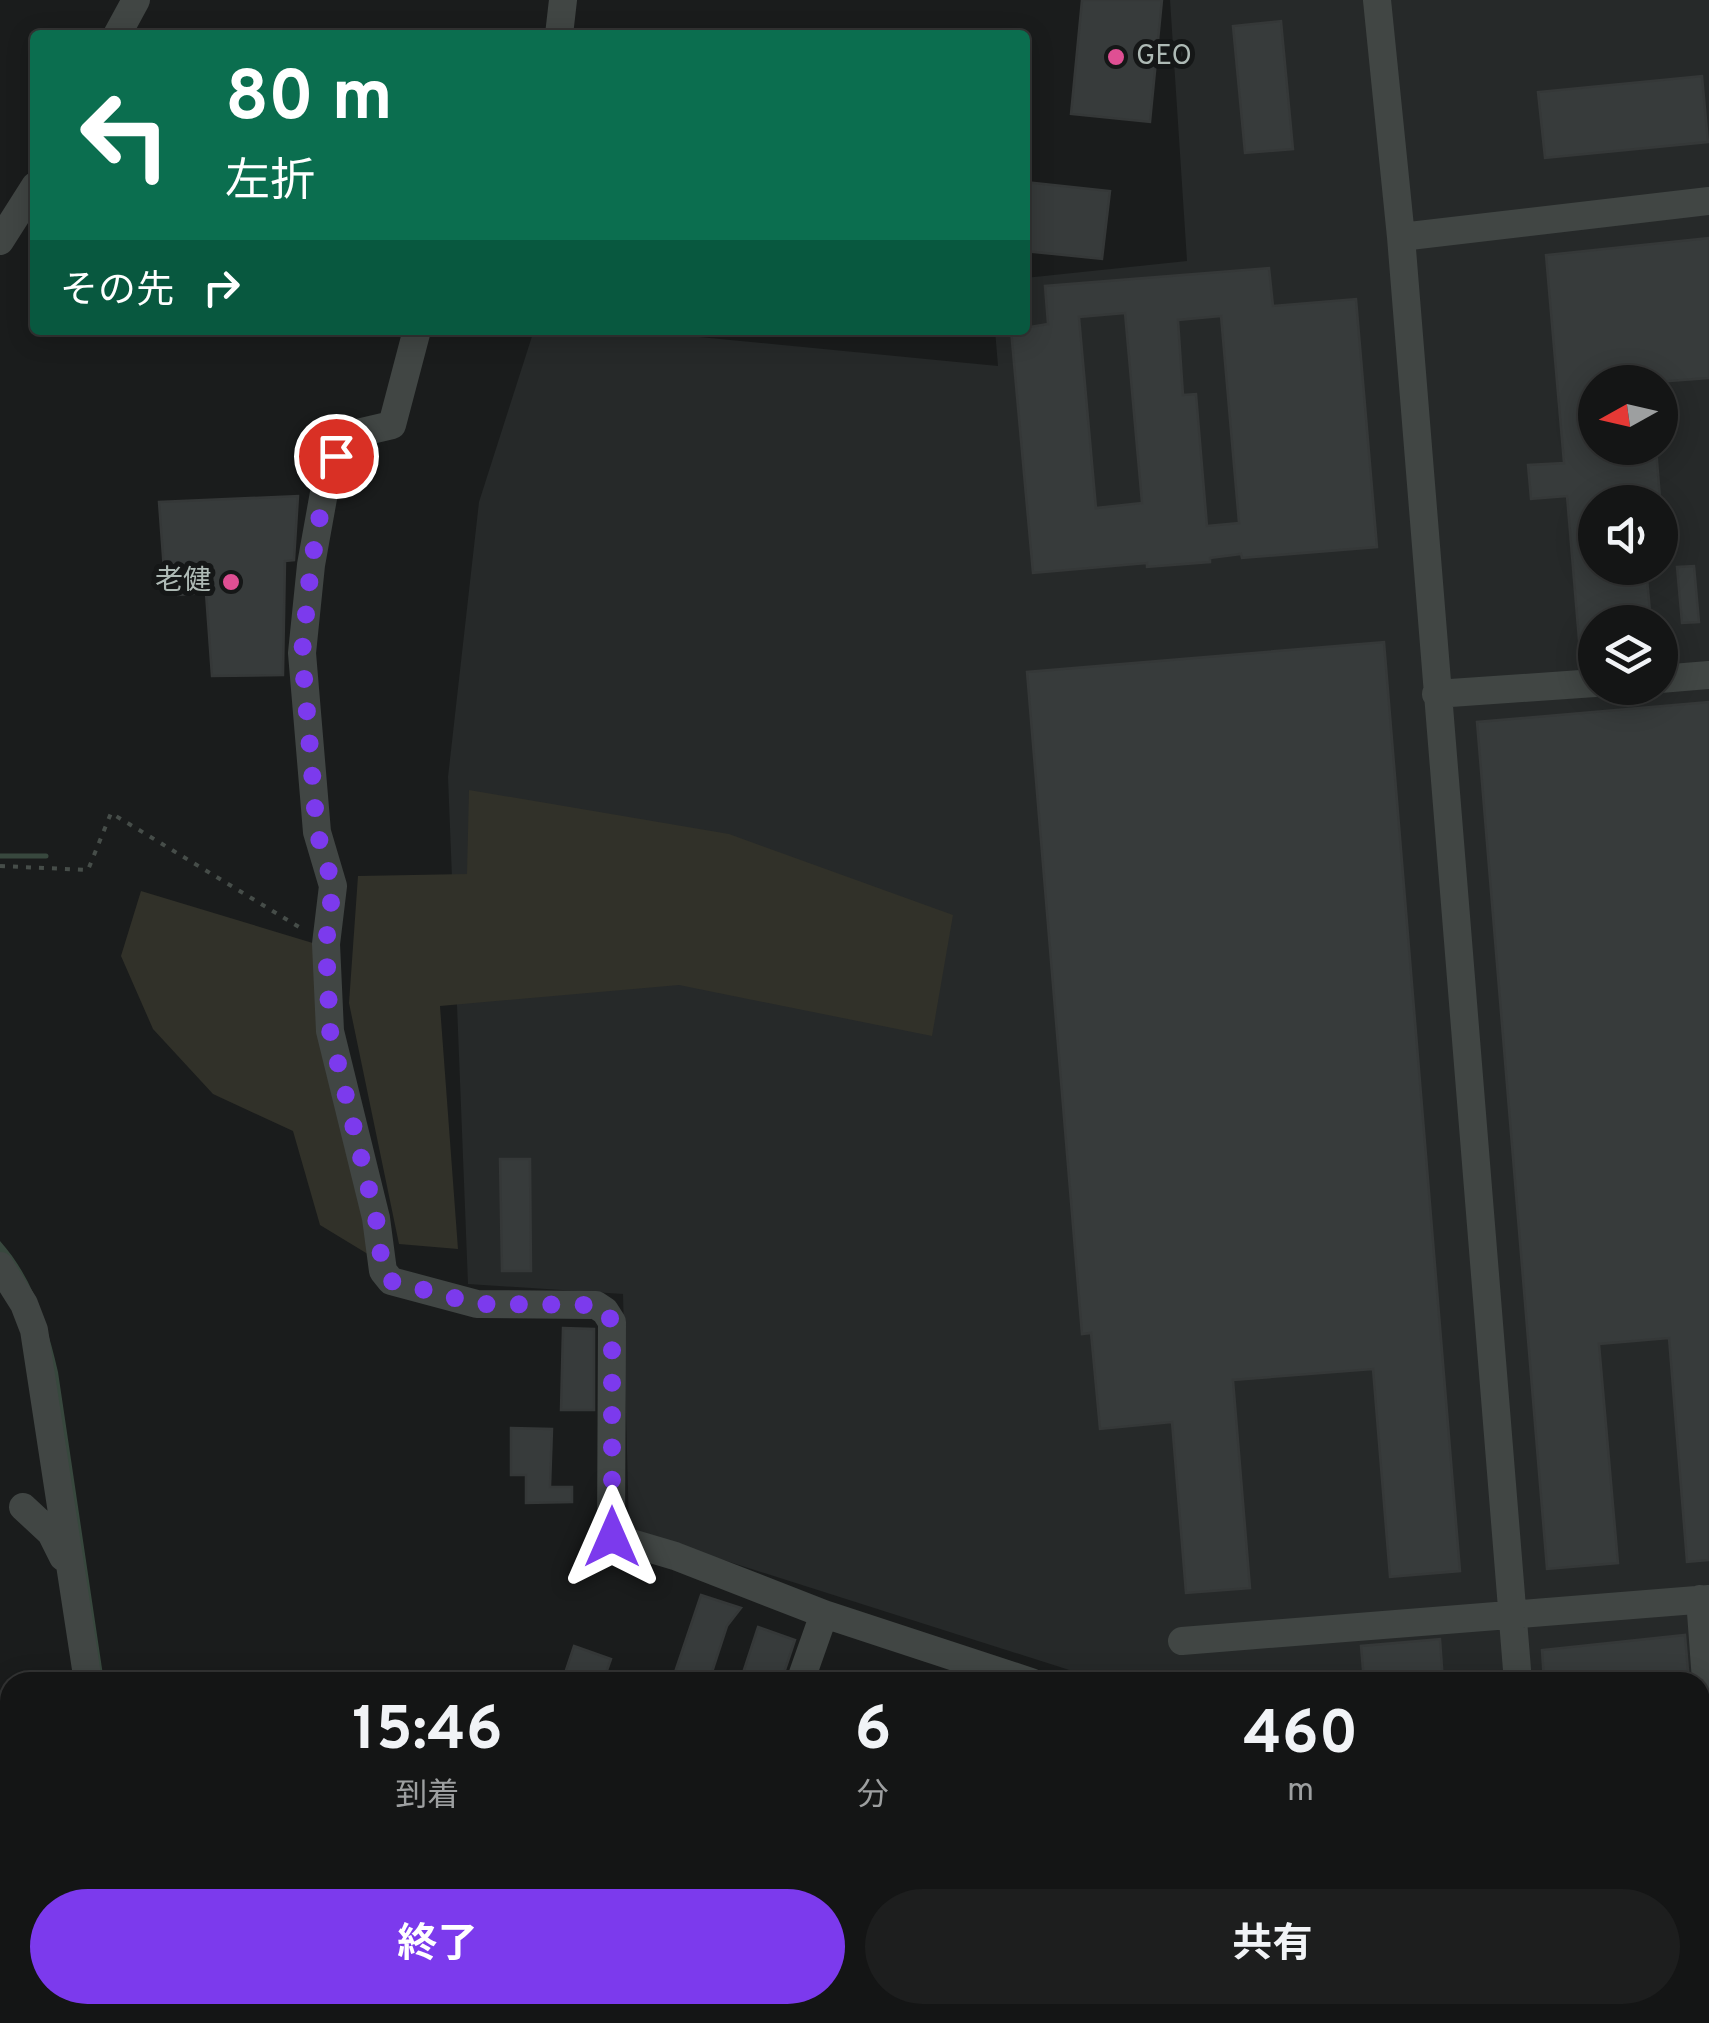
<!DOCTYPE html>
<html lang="ja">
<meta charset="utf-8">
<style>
body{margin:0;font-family:Overpass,"Noto Sans JP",sans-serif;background:#1d1e1e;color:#f1f3f6;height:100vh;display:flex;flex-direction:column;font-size:38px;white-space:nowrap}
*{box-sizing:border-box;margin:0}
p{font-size:32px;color:#9d9fa0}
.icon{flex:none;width:55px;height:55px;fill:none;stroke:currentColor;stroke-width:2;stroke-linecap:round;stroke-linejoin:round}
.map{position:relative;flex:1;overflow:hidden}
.sheet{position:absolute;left:0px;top:1672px;width:1710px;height:352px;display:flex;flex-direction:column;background:#141515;border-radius:30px 30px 0 0;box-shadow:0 5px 25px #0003,0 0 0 2px #333434}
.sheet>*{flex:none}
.top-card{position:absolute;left:30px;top:30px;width:1000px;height:305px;border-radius:10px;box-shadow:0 5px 25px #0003,0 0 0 2px #333434;background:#0b6e4f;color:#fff;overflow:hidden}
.needle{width:65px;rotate:262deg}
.fabs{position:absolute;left:1578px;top:365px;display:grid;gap:20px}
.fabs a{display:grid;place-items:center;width:100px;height:100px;border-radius:50%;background:#141515;box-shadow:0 5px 25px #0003,0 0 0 2px #333434;font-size:50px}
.pin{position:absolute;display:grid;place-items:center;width:85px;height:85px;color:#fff;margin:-42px;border:5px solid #fff;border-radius:50%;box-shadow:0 2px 10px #0007}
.me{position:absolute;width:110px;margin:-55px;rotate:0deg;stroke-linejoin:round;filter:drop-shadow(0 0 8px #0008)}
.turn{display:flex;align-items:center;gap:35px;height:210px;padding:0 30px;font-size:45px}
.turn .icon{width:130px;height:130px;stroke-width:2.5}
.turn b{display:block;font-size:70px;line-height:85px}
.then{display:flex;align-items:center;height:95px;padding:0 30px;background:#0003;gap:20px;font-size:38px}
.eta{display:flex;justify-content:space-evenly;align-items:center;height:170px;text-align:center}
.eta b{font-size:60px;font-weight:700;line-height:70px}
.cta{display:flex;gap:20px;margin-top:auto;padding:20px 30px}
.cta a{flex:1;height:115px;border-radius:60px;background:#7c3aed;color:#fff;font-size:40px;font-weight:700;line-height:115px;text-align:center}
.cta a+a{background:#1d1e1e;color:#f1f3f6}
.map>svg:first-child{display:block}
.built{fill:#262929;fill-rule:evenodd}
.green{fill:#313129}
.water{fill:#38483e}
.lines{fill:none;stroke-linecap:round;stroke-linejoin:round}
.stream{stroke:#38483e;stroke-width:5}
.building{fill:#373b3b;stroke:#353838;stroke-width:2.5;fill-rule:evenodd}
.path{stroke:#464d49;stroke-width:4;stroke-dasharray:5 8;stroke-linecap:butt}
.minor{stroke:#414644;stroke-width:28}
.route{stroke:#7c3aed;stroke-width:18;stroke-dasharray:0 32.4}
.poi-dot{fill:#df4f93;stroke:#151717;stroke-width:4}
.labels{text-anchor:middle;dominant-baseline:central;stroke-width:10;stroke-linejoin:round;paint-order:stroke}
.poi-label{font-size:28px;fill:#aebab5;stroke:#151717;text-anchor:start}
</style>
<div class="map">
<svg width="1709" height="2023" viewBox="0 0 1709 2023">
<rect width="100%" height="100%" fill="#1a1c1c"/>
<path class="built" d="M1170,0h539v2023h-448l2,-8h437v-333h-593l-478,-152 -6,-236 -155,-10 -20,-507 31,-275 55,-172h93l371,36 -3,-36h30v-52l162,-17zM1595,382h65v66h-65zM1595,502h65v66h-65zM1595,622h65v66h-65z"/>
<path class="green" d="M469,790l260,44 224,81 -21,121 -253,-51 -239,21 18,243 -59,-5 -50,-241 9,-127 109,-2z
M141,891l175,53 55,312 -51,-31 -27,-94 -80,-37 -60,-65 -32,-73z"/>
<path class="water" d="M0,1241c33,37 47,83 58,131l46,310h-10l-46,-310 -48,-114z"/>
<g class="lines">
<path class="stream" d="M0,856h46"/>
</g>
<path class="building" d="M1082,0h80l-12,122 -79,-8z
M1281,21l12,128 -48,4 -12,-127z
M1702,76l6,66 -163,16 -7,-66z
M1025,182l85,9 -8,68 -77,-8z
M1709,238v140l-53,4h-61v66h61l4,50 -20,1 1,3h-46v66h51l5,54h-56v17l-16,1 -12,-144 -36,3 -3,-34 36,-2 -18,-208z
M1269,268l4,38 83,-7 21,248 -135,11 -1,-4 -31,4v4l-63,5v-4l-114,10 -22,-243 37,-6 -3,-38zM1125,313l17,190 -46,5 -17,-191zM1221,316l18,207 -32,3 -11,-132 -13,1 -5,-75z
M298,496l-4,64 -9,1 -2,114 -71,1 -6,-83 -28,2 -2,-25h-12l-5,-68z
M1694,566l5,56 -17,1 -5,-56z
M1384,642l76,929 -70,6 -17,-208 -140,11 17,208 -64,5 -14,-171 -72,7 -9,-96 -9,1 -55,-662z
M1709,702v858l-22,2 -18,-224 -70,6 19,219 -71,6 -70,-847z
M500,1159h30l1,112h-29z
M563,1328l31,1v81h-33z
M511,1428l41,1 -2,58h22v15l-46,1v-28h-15z
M701,1595l40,13 -14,18 -15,46v10h-28l-11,-4z
M758,1627l37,13 -14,42h-41z
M1685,1635l4,47h-145l-2,-32z
M1440,1639l3,43h-79l-3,-36z
M574,1646l37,13 -8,23h-41z"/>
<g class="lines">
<path class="path" d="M0,866l88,4 23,-57 193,117"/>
<path class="minor" d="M1377,0l24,237 117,1445
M117,35l19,-35
M559,35l4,-35
M1401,237l308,-36
M0,241l35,-55
M417,330l-25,95 -47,11 -18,40 -16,89 -9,88 15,179 16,54 -7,58 4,87 46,187 7,53 8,10 86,23 119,1 9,6 7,11 -1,215 64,19 149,58 207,68
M1660,679l49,-4
M1436,694l159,-11
M0,1266l24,38 10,26 54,352
M23,1507l28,26 12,24
M1700,1599l9,122
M1182,1641l527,-42
M800,1682l24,-68
M1700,1831l9,-1
M0,1929l10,-16
M1547,2015v8
M576,2023v-8
M1250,2023l3,-8"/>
</g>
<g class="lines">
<path class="route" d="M336,456l-9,20 -16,90 -9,87 15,179 16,54 -7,58 4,87 46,187 7,53 8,10 86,23 119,1 10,6 6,11v215"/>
</g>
<g class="poi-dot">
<circle cx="1116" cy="57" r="10"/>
<circle cx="231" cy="582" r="10"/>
</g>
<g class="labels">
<g class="poi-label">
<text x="1136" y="57">GEO</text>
<text x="211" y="582" text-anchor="end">老健</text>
</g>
</g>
</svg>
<div class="fabs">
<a><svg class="needle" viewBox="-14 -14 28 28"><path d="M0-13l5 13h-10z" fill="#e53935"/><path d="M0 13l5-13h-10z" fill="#9d9fa0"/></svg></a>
<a><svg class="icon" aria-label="sound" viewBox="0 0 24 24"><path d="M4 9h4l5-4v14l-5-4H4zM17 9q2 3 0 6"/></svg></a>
<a><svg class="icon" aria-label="layers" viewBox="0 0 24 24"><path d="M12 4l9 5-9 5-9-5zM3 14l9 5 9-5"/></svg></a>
</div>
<div class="pin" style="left:336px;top:456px;background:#d93025"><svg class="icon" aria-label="arrive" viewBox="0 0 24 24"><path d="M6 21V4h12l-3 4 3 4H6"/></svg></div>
<svg class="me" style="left:612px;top:1537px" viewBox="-20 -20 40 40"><path d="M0-17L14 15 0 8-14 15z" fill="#7c3aed" stroke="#fff" stroke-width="4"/></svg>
<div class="top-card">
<div class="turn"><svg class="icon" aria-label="left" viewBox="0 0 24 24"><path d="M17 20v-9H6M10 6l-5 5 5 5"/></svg><div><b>80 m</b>左折</div></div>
<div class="then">その先<svg class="icon" aria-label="right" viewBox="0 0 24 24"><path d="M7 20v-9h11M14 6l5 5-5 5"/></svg></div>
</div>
<section class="sheet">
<div class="eta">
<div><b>15:46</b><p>到着</p></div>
<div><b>6</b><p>分</p></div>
<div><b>460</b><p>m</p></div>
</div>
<div class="cta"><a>終了</a><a>共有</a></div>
</section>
</div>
